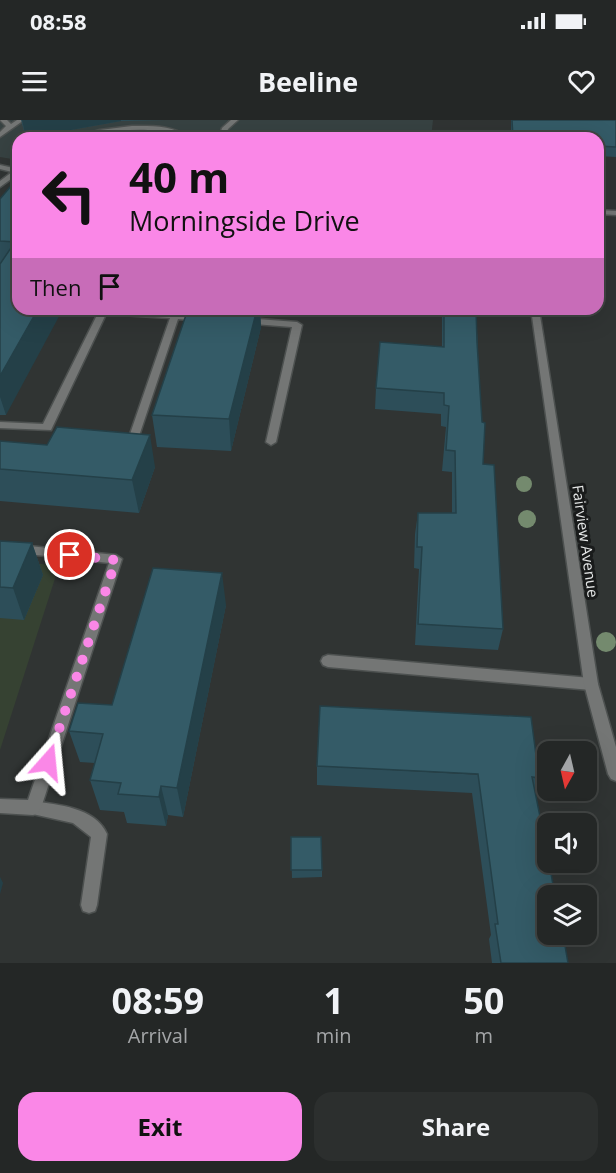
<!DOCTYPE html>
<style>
body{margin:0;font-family:"Open Sans",sans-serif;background:#2c2f2e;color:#f1f3f6;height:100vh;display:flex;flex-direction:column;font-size:22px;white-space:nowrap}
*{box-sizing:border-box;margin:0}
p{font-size:20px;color:#a3a5a7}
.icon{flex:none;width:33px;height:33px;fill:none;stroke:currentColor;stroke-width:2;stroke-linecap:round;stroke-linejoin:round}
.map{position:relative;height:843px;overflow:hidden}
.sheet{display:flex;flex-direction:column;background:#242726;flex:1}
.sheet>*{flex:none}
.banner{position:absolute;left:12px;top:12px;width:592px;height:183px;border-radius:18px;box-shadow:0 6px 24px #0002,0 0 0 2px #414443;background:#fa87e7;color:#111;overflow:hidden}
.needle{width:39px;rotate:188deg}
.tools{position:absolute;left:537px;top:621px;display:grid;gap:12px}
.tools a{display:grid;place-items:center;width:60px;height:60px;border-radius:12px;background:#242726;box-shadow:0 6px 24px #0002,0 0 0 2px #414443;font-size:30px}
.pin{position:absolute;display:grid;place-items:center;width:51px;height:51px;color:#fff;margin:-26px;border:3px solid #fff;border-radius:50%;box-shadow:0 2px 6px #0007}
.me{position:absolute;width:66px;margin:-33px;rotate:18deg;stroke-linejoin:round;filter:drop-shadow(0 0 4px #0008)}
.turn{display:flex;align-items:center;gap:21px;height:126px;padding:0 18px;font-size:27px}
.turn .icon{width:78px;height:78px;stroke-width:2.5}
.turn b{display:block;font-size:42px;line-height:51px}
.then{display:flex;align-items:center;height:57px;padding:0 18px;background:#0003;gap:12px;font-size:22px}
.eta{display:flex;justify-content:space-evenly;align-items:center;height:102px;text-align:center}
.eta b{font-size:36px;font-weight:700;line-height:42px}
.action{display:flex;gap:12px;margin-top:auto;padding:12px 18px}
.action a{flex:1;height:69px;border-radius:18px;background:#fa87e7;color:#111;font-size:24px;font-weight:700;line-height:69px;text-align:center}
.action a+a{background:#2c2f2e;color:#f1f3f6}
.status{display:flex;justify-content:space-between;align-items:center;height:42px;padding:0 30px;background:#242726;direction:ltr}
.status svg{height:16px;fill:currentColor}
header{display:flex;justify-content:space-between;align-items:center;height:78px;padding:0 18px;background:#242726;font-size:27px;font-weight:700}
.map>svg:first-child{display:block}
.built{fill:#374242}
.green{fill:#364232}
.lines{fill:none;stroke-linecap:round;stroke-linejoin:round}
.lane-casing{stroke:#4d5150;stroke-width:3}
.street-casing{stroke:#4d5150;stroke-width:3}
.lane{fill:#747675;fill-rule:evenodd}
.street{fill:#747675;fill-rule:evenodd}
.tree{fill:#748a6e}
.wall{fill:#2d4e59}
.shaded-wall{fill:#244048}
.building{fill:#345b67;stroke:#244048;stroke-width:1.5}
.route{stroke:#fa87e7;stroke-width:10;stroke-dasharray:0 18}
.labels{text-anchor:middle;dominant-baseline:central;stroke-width:6;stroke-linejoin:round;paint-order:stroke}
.street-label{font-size:15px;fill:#e6e8e8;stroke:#191b1b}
</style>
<div class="status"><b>08:58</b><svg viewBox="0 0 49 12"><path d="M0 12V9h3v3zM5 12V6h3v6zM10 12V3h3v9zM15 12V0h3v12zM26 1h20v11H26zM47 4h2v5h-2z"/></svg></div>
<header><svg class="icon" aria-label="menu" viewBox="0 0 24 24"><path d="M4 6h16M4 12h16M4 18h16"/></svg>Beeline<svg class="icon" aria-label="heart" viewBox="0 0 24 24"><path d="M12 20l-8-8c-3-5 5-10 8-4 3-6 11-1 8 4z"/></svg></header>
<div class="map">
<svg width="616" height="843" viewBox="0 0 616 843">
<rect width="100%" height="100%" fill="#303433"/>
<path class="built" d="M0,0h433l-2,18h-413v22l-18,-3z"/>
<path class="green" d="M0,439l59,7 -59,184z"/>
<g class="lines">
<defs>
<path id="lane" d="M0,0h7l4,4 6,-4h7l-24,17v-5l6,-6z
M231,0h7l-10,9 -3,9h-6l3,-10z
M132,6c20,0 42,-1 57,12 -12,0 -25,-8 -41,-8 -16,-1 -32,1 -48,4 -10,1 -18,4 -28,4l28,-8z
M100,189l101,6 5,3 -5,3 -23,-2 -40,120 -4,1 -5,-3 41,-119 -64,-4 -55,116 -51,-2v-6l43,2z
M246,198l51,4 5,3 -26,117 -5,3 -5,-3 26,-115 -49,-4v-4z
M328,535l263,23 5,2 2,4 -2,4 -5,2 -263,-23 -5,-2 -2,-4 2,-4z
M33,681c25,4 62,6 74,33l-10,71 -2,6 -6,2 -6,-2 -2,-6 10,-68 -18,-14 -45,-10 -3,-5 3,-5z"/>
<path id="street" d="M0,45l18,4v5l-18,13v-6l12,-9 -12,-3z
M598,90l18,1v4l-18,-1z
M531,189h8l59,375 18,63v34l-5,-2 -3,-5 -24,-90z
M0,423l116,12 6,4 -81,249 -3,5 -5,2 -33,-2v-14l28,1 81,-237 -109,-12z"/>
</defs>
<use href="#lane" class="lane-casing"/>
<use href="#street" class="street-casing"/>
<use href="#lane" class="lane"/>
<use href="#street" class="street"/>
</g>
<g class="tree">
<circle cx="524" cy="364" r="8"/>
<circle cx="527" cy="399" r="9"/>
<circle cx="606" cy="522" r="10"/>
</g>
<path class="wall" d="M21,0h145l-45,1 -95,17z
M511,0h105v37l-18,-1v-18h-87z
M18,60l-12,235h-6v-216z
M188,189h72l1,18 -30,124 -74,-4 -5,-32z
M442,189h34l7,155 20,165 -5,21 -83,-5 4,-76 -5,-1 1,-34 3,-21h34v-41l-10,-1 4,-44 -5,-1v-12l-66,-5 1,-21 66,-42z
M0,321l155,26 -16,46 -139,-12z
M0,421l32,2 11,32 -19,45 -24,-2z
M226,485l-43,212 -15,-2 -2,11 -39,-3 -3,-11 -24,-2 -10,-30 5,-17 -15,-1 -11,-31 43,-26z
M317,646l222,12 -4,12 33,173h-76l-3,-24 2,-4 -19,-142 -155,-8z
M291,717l31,33v7l-30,1z"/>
<path class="shaded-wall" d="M22,0h99v1l-95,17z
M38,189h25l-57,106 -6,-18v-21z
M257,189h3l1,18 -30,124 -2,-32z
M150,315l5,32 -16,46 -7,-33z
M32,423l11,32 -19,45 -11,-32z
M222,453l4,32 -43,212 -6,-29z
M161,666l7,29 -2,11 -7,-29z
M0,757l3,6 -3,11z"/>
<path class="building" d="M512,0h104v27l-18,-1v-8h-85z
M16,60h2v129h20l-38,67v-112l15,-22 -15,-1v-42z
M188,189h69l-28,110 -77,-4z
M444,189h32l1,33 5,80 3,1 -2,41 11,1 9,164 -85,-5 4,-77h-5l1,-34h38l-1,-62 -9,-1 3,-44 -5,-1v-12l-68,-5 4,-46 64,5z
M57,307l93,8 -18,45 -132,-11v-28l47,4z
M0,421l32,2 -19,45 -13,-1z
M153,448l69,5 -45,215 -16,-2 -2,11 -41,-3 3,-11 -31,-3 13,-46 -34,-3 9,-28 34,2z
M320,586l211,11 8,61 -7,-1 16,79v6h1l6,34h-7v38h15l5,29h-67l-6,-39h3l-20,-150 -161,-8z
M291,717h30l1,33h-31z"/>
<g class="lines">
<path class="route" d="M48,642l68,-202 -46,-5"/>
</g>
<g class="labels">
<g class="street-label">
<text transform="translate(586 421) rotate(82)">Fairview Avenue</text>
</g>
</g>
</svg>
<div class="tools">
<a><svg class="needle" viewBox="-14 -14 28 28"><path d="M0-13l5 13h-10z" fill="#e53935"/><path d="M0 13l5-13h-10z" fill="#a3a5a7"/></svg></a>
<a><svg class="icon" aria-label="sound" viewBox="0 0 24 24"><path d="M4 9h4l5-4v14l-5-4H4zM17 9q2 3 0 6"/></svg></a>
<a><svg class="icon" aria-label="layers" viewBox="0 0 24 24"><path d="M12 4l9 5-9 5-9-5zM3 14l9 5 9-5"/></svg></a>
</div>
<div class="pin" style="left:70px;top:435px;background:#d93025"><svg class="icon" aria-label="arrive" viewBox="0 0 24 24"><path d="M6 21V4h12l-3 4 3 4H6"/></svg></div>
<svg class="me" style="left:48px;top:642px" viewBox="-20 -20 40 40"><path d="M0-17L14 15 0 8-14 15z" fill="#fa87e7" stroke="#fff" stroke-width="4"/></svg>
<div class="banner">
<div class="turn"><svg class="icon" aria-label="left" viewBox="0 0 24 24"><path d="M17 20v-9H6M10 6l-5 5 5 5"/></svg><div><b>40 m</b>Morningside Drive</div></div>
<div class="then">Then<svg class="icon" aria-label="arrive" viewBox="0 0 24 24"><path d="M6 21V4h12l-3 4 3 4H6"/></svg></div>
</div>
</div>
<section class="sheet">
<div class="eta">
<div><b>08:59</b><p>Arrival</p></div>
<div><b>1</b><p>min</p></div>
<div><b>50</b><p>m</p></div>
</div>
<div class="action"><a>Exit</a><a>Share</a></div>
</section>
